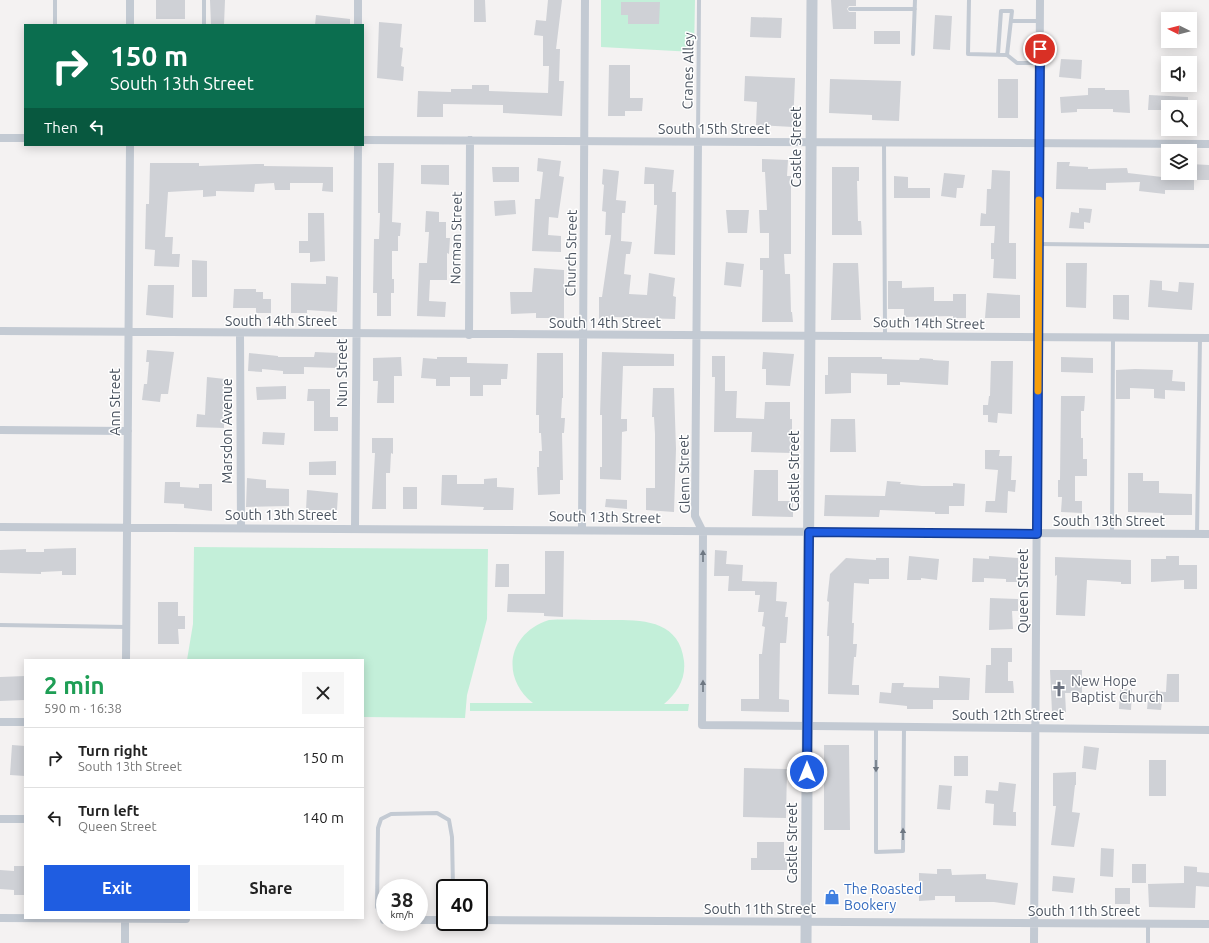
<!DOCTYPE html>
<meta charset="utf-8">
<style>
body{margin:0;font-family:Ubuntu,sans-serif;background:#f6f6f6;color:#222;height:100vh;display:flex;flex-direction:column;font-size:15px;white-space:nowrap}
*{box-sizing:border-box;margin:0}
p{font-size:13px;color:#767676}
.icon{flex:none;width:22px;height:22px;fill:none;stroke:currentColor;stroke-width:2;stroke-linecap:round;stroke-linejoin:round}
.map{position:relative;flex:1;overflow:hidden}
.drawer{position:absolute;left:24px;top:659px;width:340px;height:260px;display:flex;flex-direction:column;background:#fff;border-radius:0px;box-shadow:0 2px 10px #0003}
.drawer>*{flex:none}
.hud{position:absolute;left:24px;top:24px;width:340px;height:122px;border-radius:0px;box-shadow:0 2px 10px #0003;background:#0b6e4f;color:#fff;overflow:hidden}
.needle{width:26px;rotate:276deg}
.controls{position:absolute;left:1161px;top:12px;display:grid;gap:8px}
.controls a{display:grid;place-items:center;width:36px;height:36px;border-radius:0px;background:#fff;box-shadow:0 2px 10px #0003;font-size:20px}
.speed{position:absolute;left:376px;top:879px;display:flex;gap:8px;font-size:20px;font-weight:700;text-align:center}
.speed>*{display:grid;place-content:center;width:52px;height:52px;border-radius:50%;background:#fff;box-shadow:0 2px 10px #0003;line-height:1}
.speed small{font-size:10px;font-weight:400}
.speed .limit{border:2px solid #111;border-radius:6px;background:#fff;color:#111}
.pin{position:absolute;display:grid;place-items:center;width:34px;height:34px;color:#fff;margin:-17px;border:2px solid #fff;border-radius:50%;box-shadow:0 1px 4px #0007}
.me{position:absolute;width:44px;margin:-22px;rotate:0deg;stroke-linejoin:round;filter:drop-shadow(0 0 3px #0008)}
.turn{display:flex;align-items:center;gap:14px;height:84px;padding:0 20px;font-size:18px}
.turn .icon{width:52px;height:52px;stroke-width:2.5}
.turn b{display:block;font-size:28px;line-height:34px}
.then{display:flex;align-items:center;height:38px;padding:0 20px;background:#0003;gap:8px;font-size:15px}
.round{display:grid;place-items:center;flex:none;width:42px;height:42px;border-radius:0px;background:#f6f6f6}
.headline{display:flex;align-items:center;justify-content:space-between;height:68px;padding:0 20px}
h1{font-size:24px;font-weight:700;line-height:30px;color:#1e9e55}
.cta{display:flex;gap:8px;margin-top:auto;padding:8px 20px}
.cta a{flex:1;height:46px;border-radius:0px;background:#1f5de1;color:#fff;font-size:16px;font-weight:700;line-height:46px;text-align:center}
.cta a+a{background:#f6f6f6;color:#222}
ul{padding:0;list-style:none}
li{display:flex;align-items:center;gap:12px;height:60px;padding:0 20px;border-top:1px solid #e0e0e0}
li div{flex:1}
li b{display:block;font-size:15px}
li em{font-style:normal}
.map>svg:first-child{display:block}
.green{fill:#c3efd9}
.building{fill:#cfd1d6}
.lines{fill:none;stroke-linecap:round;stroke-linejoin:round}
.service{stroke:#c3cad3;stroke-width:4}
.minor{stroke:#c3cad3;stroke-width:8}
.tertiary{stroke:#c3cad3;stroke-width:11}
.oneway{fill:#6e7782}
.route-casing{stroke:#143c92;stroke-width:10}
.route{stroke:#1f5de1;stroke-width:7}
.slow{stroke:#f59e0b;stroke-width:7}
.labels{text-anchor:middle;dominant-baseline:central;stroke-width:3;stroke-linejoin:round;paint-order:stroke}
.street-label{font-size:14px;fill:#4a535f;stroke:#fff}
.worship-label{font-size:14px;fill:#5b616d;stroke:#fff;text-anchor:start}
.shop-label{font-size:14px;fill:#366cbe;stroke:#fff;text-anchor:start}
</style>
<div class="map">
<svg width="1209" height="943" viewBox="0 0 1209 943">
<rect width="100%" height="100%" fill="#f4f2f2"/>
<path class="green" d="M601,0h94l-1,52 -93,-5z
M194,547l294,2 -1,70 -20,76 -2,23 -102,-1v-57h-176l6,-36z
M549,620c17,-1 35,0 52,0 34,0 78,-4 83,41 2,18 -7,32 -20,43h25l-1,7h-218v-8h63c-33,-26 -25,-70 16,-83z"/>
<path class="building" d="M156,0h29v19h-29z
M210,0h15l-1,25h-13z
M474,0h11l1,22h-12z
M548,0h14l-6,49h4l-1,32h5l-2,35 -59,-3v-8l-60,-1v13h-26l1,-26 33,1v-3h21v-4h17v6l59,2 1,-27h-6v-30l-9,-1 2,-15 10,1z
M831,0h25v6h-7l-2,3 2,3h7v17h-23z
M621,2h39l-1,22h-31v-9h-7z
M316,15l34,4v6h-35z
M935,15l17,1 -2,34 -17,-1z
M751,17l31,1 -1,20 -31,-1z
M379,22l23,2 -2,23 3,1 -2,18 3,1 -1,14 -26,-3z
M874,31h26v13h-26z
M1061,59l21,1 -1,19 -22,-2z
M609,65h21v33h13l-1,13h-17v5h-17z
M745,76l50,2 -2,49 -37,-2 1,-23 -13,-1z
M830,79l71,2 -2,40 -27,-1v-5l-43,-2z
M998,79h20v39h-20z
M1088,88h17v2h24l1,23 -17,-1v-3h-36v3l-16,1 -1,-16 28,-2z
M1149,95l39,2v10h-25v3h-15z
M538,158l23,3 -2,15 5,1 -6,41 -9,-1 -1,18 13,1v16l-29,-1 3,-52h5l3,-27 -6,-1z
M762,159l26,1 -1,16h4v78h-7l1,20h5l1,38h1l1,10h-31l1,-52h-3v-12h9v-25h-9l-1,-23h8l-2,-38h-3z
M1057,162h13l-1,4 19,1v2l39,-1 1,5 51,6v-6h11v-9l19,1v15h-15v10h-29v4l-26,-3 1,-9 -34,1v7l-50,-1z
M150,163h49v3l57,-2h8v2l69,1v25l-11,-1 1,-8h-33v7h-15l-1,-7 -19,1 -1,8 -38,-1v5l-13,1v-7l-35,2 -3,45h8l-1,17h8l-1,13 -25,-1 1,-16 -10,-1 1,-45h3z
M378,163h16l-2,59 9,1 -1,13h-2v15h-6v28h2v14h-3v23h-14v-23h-4l1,-54h5l1,-26h-2z
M421,165h28v20l-28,-1z
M492,167h27v15h-26z
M645,167l29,3 -2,22h4l-1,63 -21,-1 3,-49h-3v-21h-10z
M832,167h27v14h-2l1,40h3l1,14h-30z
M603,169l16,2 -3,29 10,1 -1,12h-3l-1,28 11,1 -2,12h-4l-2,20 7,1 -2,19 18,1 2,-22 26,5 -2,18 3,1 -1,22 -62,-2v3l-14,-1v-22h3l9,-62h-6l1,-23 -4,-1 2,-26 -2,-1z
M992,170l18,1 -1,72h7v36l-23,-1 1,-19h-3v-16h3l1,-17h-15l1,-13 5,1 1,-25h4z
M944,173l21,2 -2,13h-6l-1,10 -15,-2z
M894,176l14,1v11h22v10h-36z
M515,200l1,14 -21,2 -1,-15z
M1079,208l13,1 -2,14 -6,-1v7l-15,-1 2,-16 8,1z
M726,210h23l-2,23h-19z
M426,211l13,1v10h7v16h4l-1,16 -2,-1v27h-17l-1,21 17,1 -1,15 -28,-1 2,-53h8l2,-31h-4z
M308,213h16l1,48 -15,1v-9h-11v-12h9z
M192,260l15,1v36h-15z
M726,262l18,2 -3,23 -17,-2z
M833,263h25l3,57h-30z
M1066,263h21l-1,45 -20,-1z
M534,268l30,2v48h-28v-5l-25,1 -1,-22h22z
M326,276l12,1 -1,35 -30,-2v3h-16v-30l35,1z
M1150,280l12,1v9l16,2 1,-10 15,1 -2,27 -44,-3z
M888,281h14v7l32,-1v14h19v-7h13v24h-13v-2l-49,1v-8h-16z
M148,285h26l-1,33 -27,-3z
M234,289h22v3h7v7h8v14h-15v-5h-23z
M987,293l33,2v23h-35z
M1113,295h16v25l-16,-1z
M147,350l27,2 -6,42h-7l-1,8 -18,-2 2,-16h3l2,-22h-3z
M315,352l23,1 -1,15 -33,-1v7h-21v-3l-21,-2v3l-14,-1 1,-18 29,3v1h36z
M602,352l72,2v12h-51l-2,53h6v12l-5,1 -1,48 -21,-1v-12h2v-52h-2z
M763,352l31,2 -4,32 -24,-1v-16h-4z
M537,353h26v45h-1l-1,20h4l-1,15h-2l1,47h-3v14l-22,1 -1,-28h2v-16h3l-1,-18h-2v-18h-3z
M712,356h13v35h12l-1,27 28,1 1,-17h25v17h2v34l-41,-1 1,-20h-38l1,-55h-3z
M401,357l1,19h-8v27h-17l1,-22h-5v-23z
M437,357h30v6l41,1 -1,15h-6v6h-18v11h-13v-19h-20v9h-14v-7l-15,-1 2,-20 14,1z
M828,357h54v2l37,1 1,-2 13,1v1l16,1 -1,24 -48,-3v3h-13v-11l-36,-1v20l-26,1v-19h3z
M1061,357l32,1v15l-32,-1z
M991,361h22l-1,53 -14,-1 -1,10 -9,-1v-7h-5v-10h5l1,-9h1z
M1135,369l38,1 -1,11 13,1v9l-20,-1v9l-11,-1v-9l-24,-1v11h-14v-29z
M207,377l18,2 -2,37h1v12l-28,-1 1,-13 8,1z
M286,386v13l-29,1 -1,-13z
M653,388h21l2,61 -2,63 -28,-2v-22h9v-54l-1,-17h-2z
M308,389h22v28h8v14h-24v-30h-7z
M1061,396h24l-1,15h-3v27h2v21h4v17h-12v25h7v12l-21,-1 1,-15h-4v-17h2z
M831,419h24l1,33h-26z
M263,432l22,1 -1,12 -22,-1z
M372,438h21v16l-2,-1 -1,20h-4v36h-14l3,-56h-3z
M985,450h15l-1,6h13l-1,24h5l-1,12 -7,-1 -1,22 -22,-1 1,-11h9l3,-31 -13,-1z
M336,461v14h-27v-13z
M754,470h24v31h15v16l-41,-1z
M1128,473h15v8h16v12l33,1v21h-29v-2l-35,-1z
M442,475h15v9h27v-5l13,-1v9l17,1 -1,22h-30l1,-3 -43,-2z
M247,478l19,2v8l23,1v17l-43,1z
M887,481l14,1 -1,2 22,2h31v-3l12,1 -1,22h-15v8h-14v-2l-55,-2 -1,7 -55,-1 1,-21 60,1z
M165,482h15v5l19,1v-4h13v27l-28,-3v-4l-20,-1z
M403,487h14v22h-14z
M307,490l31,3 -1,17h-31z
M606,499l21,1v9l-22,-2z
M76,548v27h-14v-4l-21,1v2l-41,-1v-23l26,-1v3h18v-3z
M715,550l12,1 -1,13 17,1 -1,16 35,1 -1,19 11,1 -2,15h3l-1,15 -1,11h-6l-1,56 10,1v12l-48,-1v-12h18v-45h3l3,-27 -3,-1 2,-14h-6l2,-17h-5v-4h-27l1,-15h-15z
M545,551h19l-1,66 -19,-1v-3l-37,-1 1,-18h37z
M909,556l30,3 -2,21 -16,-2v2h-14z
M989,556l29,2v24h-12v-3l-22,-1v4h-12l1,-24 16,1z
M1166,556h13v9h18v24h-13v-9l-33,2v-23h15z
M1055,557l76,3v24h-10v-2l-34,-2 -2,36 -29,-1 1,-40 -2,1z
M846,558l30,2v-2h13v21h-20v5l-15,-1 -2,40h2l-1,21h4l-1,13h-2l-2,28h7v10l-31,-1 1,-58h-2l2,-34 -2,-1 3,-27z
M496,564h13v23h-14z
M990,598l28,1v12h-6l1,18 -24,1z
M158,602h20v14h7v13h-7l1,15h-21z
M991,648h21v14h-4v19h5l1,12h-29l1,-28h5z
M1050,670h32v23h-17l1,19h-14z
M1167,674h12v28h-17l-1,8 -14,-1 2,-18 17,1z
M25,676v24l-25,1v-24z
M939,676l31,2 -1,22h-36v9h-26v-3l-28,-3 1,-11 11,1 1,-10h12l-1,4 36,1z
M1120,689h12l-1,21 -12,-1z
M12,745l13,1v30l-15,-1z
M824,745h25l1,85h-26z
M1084,746l15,2 -3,22 -14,-2z
M954,756h14v20h-14z
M1149,760h17v36h-17z
M744,768l43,1 -1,49 -43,-1z
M1076,772v13h-1l-3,27 8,1 -6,34 -23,-2 5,-39h-3v-33z
M999,782l17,2 -3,28h3v14l-23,-1 1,-21 -9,-1 1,-13 12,1z
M939,785l13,1 -2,24 -13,-1z
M757,842h27v16h3v12h-36v-12h6z
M1101,848l13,1 -1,28 -13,-1z
M1132,864h14v19h-14z
M14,866h11v29h-11v-5l-14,-1v-19l14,1z
M1184,866l13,1v5l12,1v14l-13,-1 -1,22 -46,-1 -1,-23 36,-1z
M937,869h14l1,6 34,-1v5l32,4 -3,22 -21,-3h-39v-6h-20v4l-16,1v-28l18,1z
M1053,876l22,2 -2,15 -21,-2z
M1115,888h15v16h-15z"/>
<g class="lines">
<path class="service" d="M969,0l-1,54 39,1
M850,9h65
M1012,21h28
M55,25v-25
M204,25v-25
M913,54l2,-54
M998,54l3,-43h11l-5,44 10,8h22
M698,141l1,-141
M884,143l1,192
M1039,244l170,2
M1112,534l1,-196
M1197,534l3,-196
M0,625l127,2
M876,727v125l27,-1 1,-124
M384,920l-7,-13 1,-79 3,-9 10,-5 46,-1 12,7 3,17 1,51
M1148,943v-19"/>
<path class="minor" d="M130,25v-25
M358,25v-25
M0,138h25
M363,140l846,4
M698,141l-3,375 8,16 -1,193 507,5
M0,331l1209,7
M240,334l1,194
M469,335l1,-195
M0,430l128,1
M0,527l1209,7
M355,529l3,-384
M582,530l3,-530
M126,660l4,-515
M0,722h25
M0,819h25
M0,918l186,1
M384,920h1
M419,920h26
M479,920l730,4
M125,943v-25
M1034,943l6,-943"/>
<path class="tertiary" d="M806,943l6,-943"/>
</g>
<defs><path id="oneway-solid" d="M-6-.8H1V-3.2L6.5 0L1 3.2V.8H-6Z"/></defs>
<g class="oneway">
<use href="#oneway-solid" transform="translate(703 556) rotate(-90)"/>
<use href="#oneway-solid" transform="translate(703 686) rotate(-90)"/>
<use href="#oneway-solid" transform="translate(876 766) rotate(90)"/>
<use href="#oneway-solid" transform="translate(903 834) rotate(-90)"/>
</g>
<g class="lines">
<defs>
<path id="route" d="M807,772l2,-240 228,2 3,-485"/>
</defs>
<use href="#route" class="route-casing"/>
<use href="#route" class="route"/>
<path class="slow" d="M1038,391l1,-191"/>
</g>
<defs>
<symbol id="church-bare" viewBox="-9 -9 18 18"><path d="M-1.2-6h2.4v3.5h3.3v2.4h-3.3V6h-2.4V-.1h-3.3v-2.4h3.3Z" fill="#6b7280" stroke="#fff" stroke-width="2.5" paint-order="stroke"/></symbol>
<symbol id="shop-bare" viewBox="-9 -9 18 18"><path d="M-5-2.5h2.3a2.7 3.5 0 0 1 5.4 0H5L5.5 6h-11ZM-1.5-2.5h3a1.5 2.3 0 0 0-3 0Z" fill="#3f7fe0" stroke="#fff" stroke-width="2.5" paint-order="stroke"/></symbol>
</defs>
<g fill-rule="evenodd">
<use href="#church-bare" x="1048" y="678" width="22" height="22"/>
<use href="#shop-bare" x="821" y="886" width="22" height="22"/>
</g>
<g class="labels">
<g class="street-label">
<text transform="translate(688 71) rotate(-89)">Cranes Alley</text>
<text x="714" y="129">South 15th Street</text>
<text transform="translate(796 147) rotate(-90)">Castle Street</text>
<text transform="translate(456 238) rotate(-89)">Norman Street</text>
<text transform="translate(571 253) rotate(-89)">Church Street</text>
<text x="281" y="321">South 14th Street</text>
<text x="605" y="323">South 14th Street</text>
<text transform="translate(929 323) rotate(1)">South 14th Street</text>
<text transform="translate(342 373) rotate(-90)">Nun Street</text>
<text transform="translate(115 402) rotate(-90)">Ann Street</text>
<text transform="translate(227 431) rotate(-90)">Marsdon Avenue</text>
<text transform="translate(794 471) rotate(-90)">Castle Street</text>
<text transform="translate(684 474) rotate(-91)">Glenn Street</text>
<text x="281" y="515">South 13th Street</text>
<text transform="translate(605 517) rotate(1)">South 13th Street</text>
<text x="1109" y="521">South 13th Street</text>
<text transform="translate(1023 591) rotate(-90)">Queen Street</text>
<text x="1008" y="715">South 12th Street</text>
<text transform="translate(792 843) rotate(-90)">Castle Street</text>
<text x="760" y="909">South 11th Street</text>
<text x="1084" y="911">South 11th Street</text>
</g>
<g class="worship-label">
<text x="1071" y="681">New Hope<tspan x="1071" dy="16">Baptist Church</tspan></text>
</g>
<g class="shop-label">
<text x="844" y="889">The Roasted<tspan x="844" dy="16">Bookery</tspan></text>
</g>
</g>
</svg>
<div class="controls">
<a><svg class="needle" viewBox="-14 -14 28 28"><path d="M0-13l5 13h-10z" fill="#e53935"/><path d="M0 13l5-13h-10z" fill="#767676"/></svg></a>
<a><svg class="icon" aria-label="sound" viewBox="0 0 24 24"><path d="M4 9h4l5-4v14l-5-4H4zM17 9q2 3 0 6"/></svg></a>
<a><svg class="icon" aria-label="search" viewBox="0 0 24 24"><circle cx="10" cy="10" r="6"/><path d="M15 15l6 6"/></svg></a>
<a><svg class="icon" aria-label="layers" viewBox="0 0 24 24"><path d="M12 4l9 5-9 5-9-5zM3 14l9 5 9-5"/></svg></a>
</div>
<div class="speed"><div>38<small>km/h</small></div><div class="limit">40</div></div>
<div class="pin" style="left:1040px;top:49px;background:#d93025"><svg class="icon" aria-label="arrive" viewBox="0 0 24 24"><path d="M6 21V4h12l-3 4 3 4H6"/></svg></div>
<svg class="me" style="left:807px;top:772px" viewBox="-20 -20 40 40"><circle r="17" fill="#1f5de1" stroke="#fff" stroke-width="3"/><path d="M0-11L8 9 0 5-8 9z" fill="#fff"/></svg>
<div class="hud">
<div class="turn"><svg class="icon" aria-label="right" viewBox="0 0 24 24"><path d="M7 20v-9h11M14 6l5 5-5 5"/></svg><div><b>150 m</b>South 13th Street</div></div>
<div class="then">Then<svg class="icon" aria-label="left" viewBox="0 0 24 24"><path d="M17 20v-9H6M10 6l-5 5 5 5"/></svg></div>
</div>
<section class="drawer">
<div class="headline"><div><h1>2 min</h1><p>590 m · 16:38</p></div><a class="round"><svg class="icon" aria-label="close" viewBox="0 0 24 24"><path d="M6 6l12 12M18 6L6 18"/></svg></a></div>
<ul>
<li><svg class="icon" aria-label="right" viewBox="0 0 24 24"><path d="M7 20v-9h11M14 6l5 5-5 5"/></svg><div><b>Turn right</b><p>South 13th Street</p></div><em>150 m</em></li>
<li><svg class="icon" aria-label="left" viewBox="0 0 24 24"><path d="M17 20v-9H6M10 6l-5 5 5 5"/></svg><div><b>Turn left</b><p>Queen Street</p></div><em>140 m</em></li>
</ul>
<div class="cta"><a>Exit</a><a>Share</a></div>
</section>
</div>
